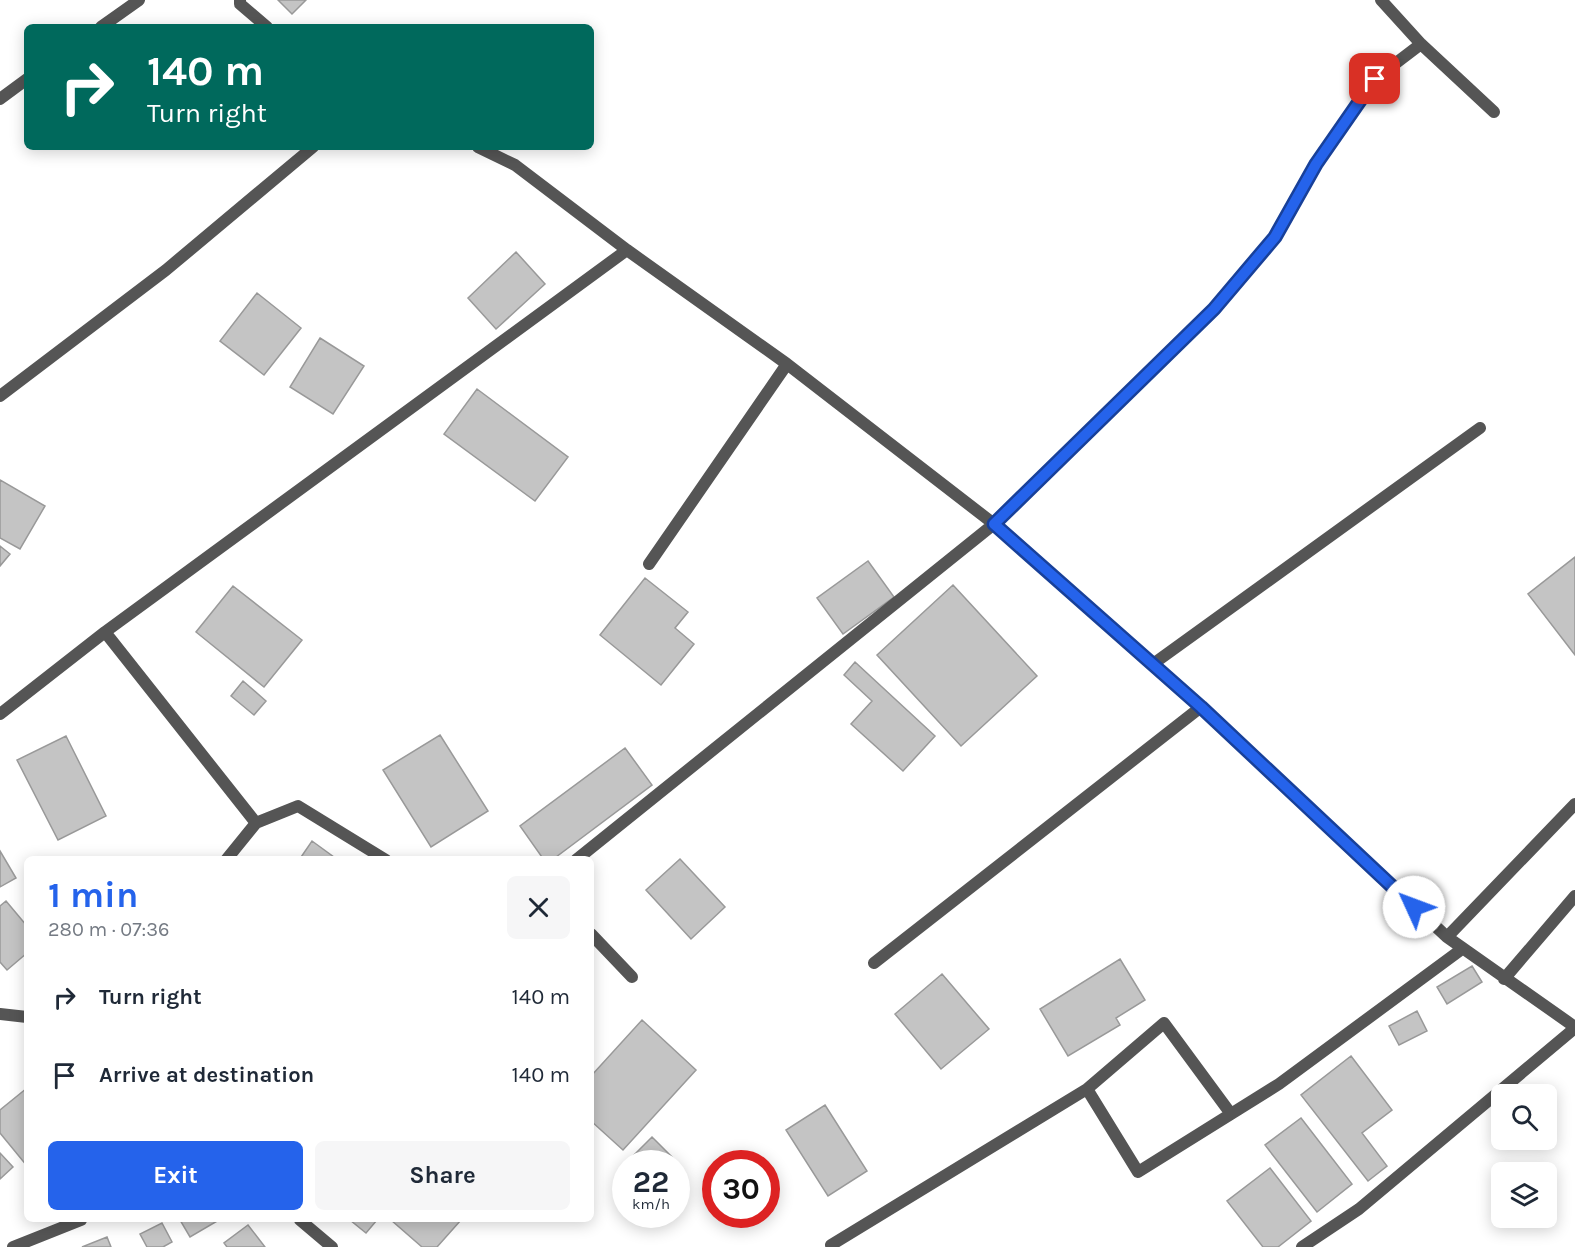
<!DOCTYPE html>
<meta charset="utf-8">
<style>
body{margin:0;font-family:Karla,sans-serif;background:#f6f6f7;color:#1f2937;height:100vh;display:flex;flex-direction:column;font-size:22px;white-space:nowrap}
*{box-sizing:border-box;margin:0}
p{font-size:20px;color:#747a83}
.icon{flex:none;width:33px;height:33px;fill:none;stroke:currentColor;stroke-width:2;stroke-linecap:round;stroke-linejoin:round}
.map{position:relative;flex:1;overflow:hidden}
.sheet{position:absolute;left:24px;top:856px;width:570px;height:366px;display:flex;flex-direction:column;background:#fff;border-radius:9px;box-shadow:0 3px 15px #0003}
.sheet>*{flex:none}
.hud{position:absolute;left:24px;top:24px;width:570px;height:126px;border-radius:9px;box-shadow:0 3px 15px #0003;background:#00695c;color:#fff;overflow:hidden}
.controls{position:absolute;left:1491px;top:1084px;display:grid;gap:12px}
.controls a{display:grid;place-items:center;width:66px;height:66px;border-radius:9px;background:#fff;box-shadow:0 3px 15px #0003;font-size:30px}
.speed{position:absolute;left:612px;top:1150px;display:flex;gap:12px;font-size:30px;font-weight:700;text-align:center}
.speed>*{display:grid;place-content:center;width:78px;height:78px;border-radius:50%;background:#fff;box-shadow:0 3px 15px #0003;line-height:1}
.speed small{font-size:15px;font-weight:400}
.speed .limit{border:9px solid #d22;background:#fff;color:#111}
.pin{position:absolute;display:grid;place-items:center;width:51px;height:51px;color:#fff;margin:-26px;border-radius:12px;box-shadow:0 3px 9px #0006}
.me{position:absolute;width:66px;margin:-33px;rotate:313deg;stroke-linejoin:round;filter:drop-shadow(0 0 4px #0008)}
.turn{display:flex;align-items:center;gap:21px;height:126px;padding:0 24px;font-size:27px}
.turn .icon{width:78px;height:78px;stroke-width:2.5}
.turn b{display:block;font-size:42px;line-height:51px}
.round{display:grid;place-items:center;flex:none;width:63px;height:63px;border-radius:9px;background:#f6f6f7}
.head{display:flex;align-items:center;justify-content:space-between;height:102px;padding:0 24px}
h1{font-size:36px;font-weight:700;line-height:45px;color:#2563eb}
.cta{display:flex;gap:12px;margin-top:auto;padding:12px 24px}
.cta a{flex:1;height:69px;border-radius:9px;background:#2563eb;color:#fff;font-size:24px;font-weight:700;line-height:69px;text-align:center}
.cta a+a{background:#f6f6f7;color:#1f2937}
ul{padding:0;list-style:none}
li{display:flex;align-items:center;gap:18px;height:78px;padding:0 24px}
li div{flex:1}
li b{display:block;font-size:22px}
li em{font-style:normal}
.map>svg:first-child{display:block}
.building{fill:#c4c4c4;stroke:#999;stroke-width:1.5}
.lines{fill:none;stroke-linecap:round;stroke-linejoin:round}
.minor{stroke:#555;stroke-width:12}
.route-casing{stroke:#184099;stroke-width:15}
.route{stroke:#2563eb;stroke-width:10}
</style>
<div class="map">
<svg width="1575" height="1247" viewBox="0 0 1575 1247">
<rect width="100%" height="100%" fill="#fff"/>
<path class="building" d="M278,0h28l-14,14z
M516,252l29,32 -49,45 -28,-31z
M257,293l44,35 -37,47 -44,-34z
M320,338l44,28 -31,48 -43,-27z
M477,389l91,68 -33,44 -91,-67z
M0,480l45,26 -25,43 -20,-11z
M0,546l10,8 -10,12z
M1575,557v98l-47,-61z
M868,561l26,36 -51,37 -26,-36z
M645,578l43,34 -13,16 19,16 -33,41 -61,-50z
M953,585l84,91 -76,70 -84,-91z
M233,586l69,54 -38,47 -68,-55z
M855,662l80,74 -32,35 -52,-47 21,-23 -28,-26z
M243,681l23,20 -12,14 -23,-19z
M440,735l48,76 -57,36 -48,-77z
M66,736l40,80 -48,24 -41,-80z
M625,748l27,37 -100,75h-8l-24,-34z
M312,841l26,19h-39z
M0,851l16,27 -16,9z
M680,859l45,48 -34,32 -45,-49z
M6,901l21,25v27l-20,17 -7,-8v-56z
M1120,959l25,41 -29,18 4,7 -52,31 -28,-47z
M1472,966l10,16 -35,22 -10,-17z
M942,974l47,55 -48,40 -46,-55z
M1417,1011l10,20 -28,14 -10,-19z
M642,1020l54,50 -73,80 -32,-29v-45z
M1351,1056l41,54 -30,23 25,33 -19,15 -67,-86z
M27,1088v78l-27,-33v-23z
M825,1105l42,66 -39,25 -42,-66z
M1301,1118l51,66 -35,28 -52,-67z
M652,1137l22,22 -5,5h-43v10l-6,-5z
M0,1153l13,14 -13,12z
M1270,1168l41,53 -33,26h-15l-36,-46z
M180,1220h39l-29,17z
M350,1220h27l-11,13z
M391,1220h70l-24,27h-15z
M162,1223l10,19 -9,5h-16l-7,-13z
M248,1225l17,22h-38l-3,-4z
M107,1237l4,10h-29z"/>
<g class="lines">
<path class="minor" d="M240,0v4l27,23
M1381,0l40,44 73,68
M101,27l38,-27
M0,99l27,-20
M478,147l37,18 112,85 160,114 207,160 207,183 246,230 128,90
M0,396l166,-126 147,-123
M649,564l138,-200
M105,632l151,191 -30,37
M1153,664l327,-236
M0,714l105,-82 522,-382
M256,823l42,-17 88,54
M576,860l418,-336 220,-215 61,-72 41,-73 59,-85 46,-35
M591,934l41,43
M1447,937l128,-133
M874,963l327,-256
M1504,979l71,-83
M0,1014l27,3
M1231,1114l-67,-91 -77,66 51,83 141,-88 183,-135
M300,1220l32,27
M831,1245l256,-156
M13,1247l68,-27
M1302,1247l57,-38 216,-181"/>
</g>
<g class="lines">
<defs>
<path id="route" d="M1375,79l-59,85 -41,73 -61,72 -220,215 207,183 213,200"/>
</defs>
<use href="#route" class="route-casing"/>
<use href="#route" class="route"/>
</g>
</svg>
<div class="controls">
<a><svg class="icon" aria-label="search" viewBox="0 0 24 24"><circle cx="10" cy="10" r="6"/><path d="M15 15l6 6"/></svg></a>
<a><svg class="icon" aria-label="layers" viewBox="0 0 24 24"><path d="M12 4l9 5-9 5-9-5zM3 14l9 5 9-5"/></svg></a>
</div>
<div class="speed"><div>22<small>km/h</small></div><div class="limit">30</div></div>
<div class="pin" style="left:1375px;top:79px;background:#d93025"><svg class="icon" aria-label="arrive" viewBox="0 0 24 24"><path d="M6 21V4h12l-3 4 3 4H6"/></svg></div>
<svg class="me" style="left:1414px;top:907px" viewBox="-20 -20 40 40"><circle r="19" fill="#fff"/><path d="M0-13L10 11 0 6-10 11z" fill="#2563eb"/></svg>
<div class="hud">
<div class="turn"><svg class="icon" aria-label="right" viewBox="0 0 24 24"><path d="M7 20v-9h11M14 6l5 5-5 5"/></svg><div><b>140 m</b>Turn right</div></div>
</div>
<section class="sheet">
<div class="head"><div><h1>1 min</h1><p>280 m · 07:36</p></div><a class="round"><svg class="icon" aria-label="close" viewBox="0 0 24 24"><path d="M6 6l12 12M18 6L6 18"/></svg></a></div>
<ul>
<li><svg class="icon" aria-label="right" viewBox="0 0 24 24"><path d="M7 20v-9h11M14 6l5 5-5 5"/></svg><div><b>Turn right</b></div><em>140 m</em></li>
<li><svg class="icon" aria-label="arrive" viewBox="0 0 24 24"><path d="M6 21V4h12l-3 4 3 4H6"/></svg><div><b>Arrive at destination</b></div><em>140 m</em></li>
</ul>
<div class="cta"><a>Exit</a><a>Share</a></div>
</section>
</div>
